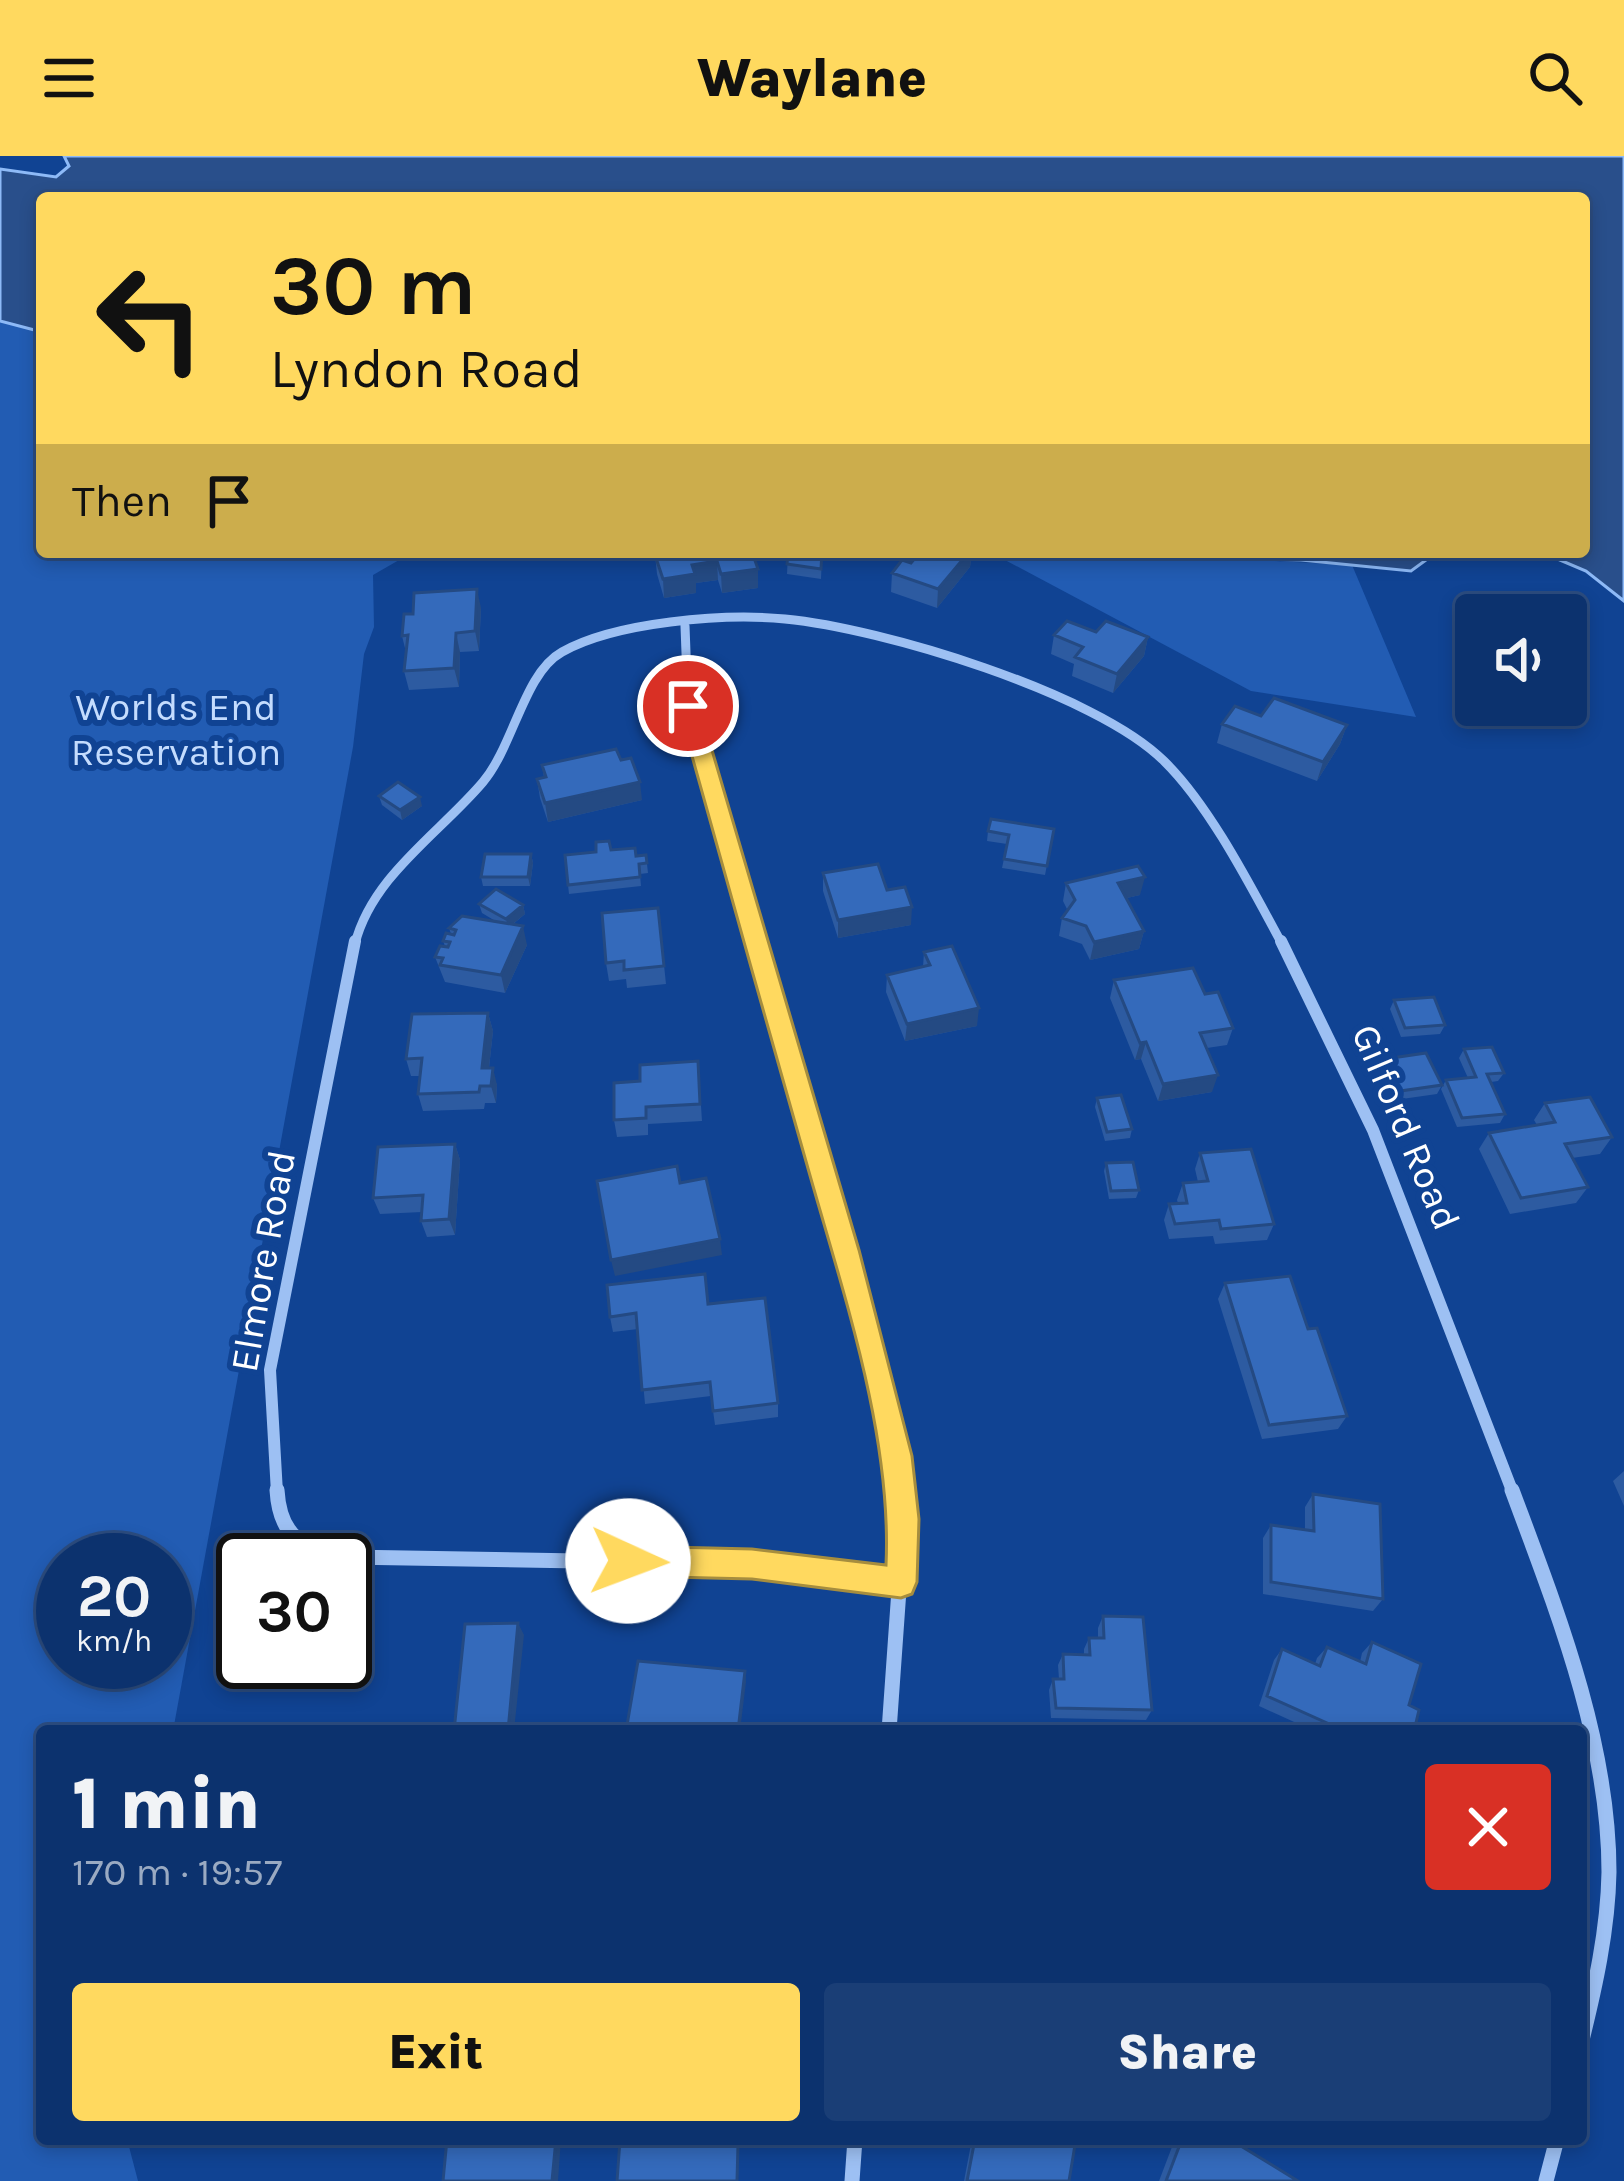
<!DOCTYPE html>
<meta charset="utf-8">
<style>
body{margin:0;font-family:Karla,sans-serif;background:#1a3e76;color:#f1f3f6;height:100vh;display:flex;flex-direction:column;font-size:45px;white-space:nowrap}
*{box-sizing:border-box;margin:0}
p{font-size:39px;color:#9aaac2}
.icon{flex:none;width:66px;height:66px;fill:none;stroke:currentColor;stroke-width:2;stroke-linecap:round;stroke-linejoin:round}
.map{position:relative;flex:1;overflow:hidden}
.side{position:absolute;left:36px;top:1569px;width:1551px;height:420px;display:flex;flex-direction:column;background:#0c326e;border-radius:12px;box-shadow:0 6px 18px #0003,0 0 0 3px #2c4d81}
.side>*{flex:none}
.hud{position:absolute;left:36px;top:36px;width:1554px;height:366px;border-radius:12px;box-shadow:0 6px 18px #0003,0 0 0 3px #2c4d81;background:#ffd95f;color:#111;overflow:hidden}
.buttons{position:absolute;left:1455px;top:438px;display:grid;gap:24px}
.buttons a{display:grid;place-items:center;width:132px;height:132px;border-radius:12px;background:#0c326e;box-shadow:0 6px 18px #0003,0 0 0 3px #2c4d81;font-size:60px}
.speed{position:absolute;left:36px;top:1377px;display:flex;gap:24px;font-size:60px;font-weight:700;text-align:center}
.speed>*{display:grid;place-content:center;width:156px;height:156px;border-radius:50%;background:#0c326e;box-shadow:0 6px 18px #0003,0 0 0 3px #2c4d81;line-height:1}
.speed small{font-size:30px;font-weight:400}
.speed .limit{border:6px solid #111;border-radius:18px;background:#fff;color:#111}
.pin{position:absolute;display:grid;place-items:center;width:102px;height:102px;color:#fff;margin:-51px;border:6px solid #fff;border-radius:50%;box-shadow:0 3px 12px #0007}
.me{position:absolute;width:132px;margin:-66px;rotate:92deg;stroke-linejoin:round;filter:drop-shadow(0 0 9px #0008)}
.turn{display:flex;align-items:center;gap:42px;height:252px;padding:0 36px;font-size:54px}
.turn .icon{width:156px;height:156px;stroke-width:2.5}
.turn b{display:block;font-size:84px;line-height:102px}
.then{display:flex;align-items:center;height:114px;padding:0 36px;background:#0003;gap:24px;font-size:45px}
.round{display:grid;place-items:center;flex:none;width:126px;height:126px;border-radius:12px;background:#1a3e76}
.headline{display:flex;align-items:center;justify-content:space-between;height:204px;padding:0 36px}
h1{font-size:72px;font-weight:800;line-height:90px}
.button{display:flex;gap:24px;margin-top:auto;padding:24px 36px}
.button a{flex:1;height:138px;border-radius:12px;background:#ffd95f;color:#111;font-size:48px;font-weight:800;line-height:138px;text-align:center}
.button a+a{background:#1a3e76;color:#f1f3f6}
header{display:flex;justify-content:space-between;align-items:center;height:156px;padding:0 36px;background:#ffd95f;color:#111;font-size:54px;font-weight:800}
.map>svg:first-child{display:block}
.green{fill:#225cb3;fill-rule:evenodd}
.water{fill:#294f8b;stroke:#8ebaf7;stroke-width:3}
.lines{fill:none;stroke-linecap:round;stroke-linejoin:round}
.street-far2{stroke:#9dc0f3;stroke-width:9}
.street-far1{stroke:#9dc0f3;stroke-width:12}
.street{stroke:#9dc0f3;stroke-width:15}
.wall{fill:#2d5ba1}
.shaded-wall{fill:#244a83}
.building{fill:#346abb;stroke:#244a83;stroke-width:3}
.route{fill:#ffd95f;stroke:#a68d3e;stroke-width:3}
.labels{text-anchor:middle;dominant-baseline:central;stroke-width:12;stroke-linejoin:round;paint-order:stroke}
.park-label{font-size:39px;fill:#c4dcfe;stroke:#104393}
.street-label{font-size:39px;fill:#fff;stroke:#104393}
</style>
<header><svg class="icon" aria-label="menu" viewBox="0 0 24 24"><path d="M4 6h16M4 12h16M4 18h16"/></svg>Waylane<svg class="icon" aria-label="search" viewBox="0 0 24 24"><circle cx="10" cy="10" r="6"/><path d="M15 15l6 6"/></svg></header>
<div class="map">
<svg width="1624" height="2025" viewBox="0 0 1624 2025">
<rect width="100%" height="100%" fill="#104393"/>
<path class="green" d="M0,165l42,11v220h371l-40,23 1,52 -10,27 -11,93 -180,984h-131v408h85l11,42h-138zM63,1404h102v102h-102z
M990,396h204l19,6 139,7 64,152 -165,-26z"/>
<path class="water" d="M64,0h1560v445l-38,-30 -45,-19h43v-354h-1542v134l-42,-11v-152l56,8 13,-11z
M1194,396h243l-26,19 -110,-11 -88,-2z"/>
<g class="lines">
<path class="street-far2" d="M685,470l3,80 68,238
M355,788c17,-68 85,-111 128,-162 31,-37 41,-109 79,-130 53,-30 162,-39 223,-33 96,9 311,74 379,142 46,45 87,126 118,183"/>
<path class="street-far1" d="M756,785l89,309 52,206 4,37
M1281,785l92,189 140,363
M277,1337l-7,-123 85,-429"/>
<path class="street" d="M277,1334c3,50 26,56 70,67l405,7 149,19
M1512,1334c45,121 97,251 97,382 -1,58 -14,116 -28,172
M889,1575l15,-212 -3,-29
M852,2025l3,-42
M1546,2025l11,-42"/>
</g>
<path class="wall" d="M788,396h63v3l-29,1 -1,23 -34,-5z
M920,396h52l-2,15 -33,41 -46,-16 1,-19 19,-10z
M655,399l103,14v19l-36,5 -4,-13 -22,3v10l-32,5 -7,-24z
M481,452l-2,43 -19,1 -1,35 -50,3 -5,-19 2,-19 -4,-16z
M1096,476l52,5 -4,19 -31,37 -41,-17 2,-12 -23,-10 3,-19z
M1222,568l125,1 -7,19 -23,37 -100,-38z
M621,604l21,40 -94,22 -8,-24 -3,-19 7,-2 -2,-12z
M379,640l43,10 -20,14 -20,-15z
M1054,673l-9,46 -43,-7 5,-24 -20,-3 1,-10z
M611,694l25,6 10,-1 2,18 -8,1 1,12 -72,8 -1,-9z
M531,698l2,9 -3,23h-47l-2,-9z
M823,717l88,52 -73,13 -15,-47z
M1066,727l74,12 -13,3 17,33 -5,18 -49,11 -8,-16 -23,-8 3,-18 6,-7 -5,-10z
M479,748l44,1 2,9 -13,11 15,20 -22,48 -60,-11 -10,-25 10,-11 -2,-5 8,-7 -2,-6 48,-6 -15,-9z
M658,752l8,76 -39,4 -1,-9 -17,2 -3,-18z
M924,796l53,74 -72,15 -19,-49 1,-17 36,-8z
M1114,824l91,14 28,34 -6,17 -20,3 5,44 -54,9 -17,-42 -6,1 -25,-62z
M1394,844l51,25 -5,9 -39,3 -11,-28z
M488,857l5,18 -4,37 8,17 -1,18h-11l-1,6 -61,2 -5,-17 2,-18h-9l-5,-17z
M1464,893l40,24 -6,8 -7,1 14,32 -5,9 -43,4 -16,-38 5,-9 22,-2 -9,-20z
M1385,903l57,26 -5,9 -42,6 -14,-32z
M698,905l4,60 -54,3v11l-31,2 -3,-17 26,-39z
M1097,942l35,31 -2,9 -25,3 -10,-34z
M1545,947l67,34 -12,17 -28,4 16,29 -12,16 -66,11 -31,-65 10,-16 48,-8 -3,-5z
M455,988l5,16 -5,75 -28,2 -6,-16 1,-9 -42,2 -7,-16z
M1200,997l74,71 -7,16 -52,4 -2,-8 -44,3 -5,-19 5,-16 9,-1 -1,-3 6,-17 15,-1 -3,-13z
M1106,1007l33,27 -3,8 -27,1 -5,-28z
M1225,1127l122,133 -9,13 -76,10 -44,-140z
M708,1148l70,99v14l-63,8 -4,-29 -66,8 -7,-75 -25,3 -3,-15z
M1624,1315v35l-11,-25z
M1313,1338l70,105 -10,12 -110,-17v-56l8,-13 34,5v-23z
M1103,1460l49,94 -6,10 -95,-2 -2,-28 4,-11h6l-1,-14 5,-11 21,1v-6l5,-11h9v-10z
M1372,1486l37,63 5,26h-100l-55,-25 15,-46 8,-11 33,15 2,-6 10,-11 33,15 2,-9z
M972,1983h104l-7,42h-105z
M1175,1983h62l-1,4 62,38h-139z"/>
<path class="shaded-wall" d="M969,396h3l-2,15 -33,41 1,-19z
M717,405l1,19 -22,3v10l-32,5 -1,-19 29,-14z
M758,413v19l-36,5 -1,-19z
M477,433l4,19 -2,43 -4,-20z
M456,477l4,19 -1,35 -5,-19z
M1148,481l-4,19 -31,37 4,-19z
M1347,569l-7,19 -23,37 6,-19z
M640,626l2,18 -94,22 -3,-19z
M420,641l2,9 -20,14 -2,-10z
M531,698l2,9 -3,23 -2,-9z
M1145,721l-5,18 -26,6 4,-18z
M523,749l2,9 -17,14 -2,-9z
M912,751l-1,18 -73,13v-18z
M523,770l4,19 -22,48 -4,-18z
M1144,775l-5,18 -49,11 4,-18z
M979,852l-2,18 -72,15 2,-17z
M488,857l5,18 -6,54 -5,-17z
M1146,886l-5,17 -6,1 5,-17z
M493,912l4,17 -1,18 -5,-17z
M1218,919l-6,17 -54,9 5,-17z
M455,988l5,16 -5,75 -6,-16z
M720,1083l2,16 -107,21 -4,-16z
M518,1467l6,12 -10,96h-6z
M745,1515l1,11 -6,49h-2z
M556,1983h5l-3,42h-6z"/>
<path class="building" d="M676,396h76l6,17 -37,5 -4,-13 -25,4 3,9 -32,5 -8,-24z
M788,396h34l-1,17 -34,-5z
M920,396h49l-31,37 -46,-16 10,-13 9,3z
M477,433l-2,42 -19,2 -2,35 -50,3 4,-36 -6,1 2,-22h9l1,-21z
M1067,465l29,11 10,-11 42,16 -31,37 -42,-17 8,-10 -29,-12z
M1274,542l73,27 -24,37 -101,-38 13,-18 26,10z
M616,593l5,11 10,-2 9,24 -95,21 -8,-24 9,-2 -4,-12z
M398,626l22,15 -20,13 -21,-14z
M991,663l63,10 -7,37 -43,-7 5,-24 -21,-4z
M609,685l2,9 24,-2 1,8 10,-1 1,8 -8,1 1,13 -72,8 -3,-30 31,-3v-10z
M485,698h46l-3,23h-47z
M878,708l9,26 18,-3 7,20 -74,13 -15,-47z
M1138,710l7,11 -27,6 26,48 -50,11 -8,-16 -24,-8 13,-18 -9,-17z
M496,733l27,16 -17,14 -27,-15z
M658,752l6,58 -40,4v-9l-18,2 -4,-50z
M462,760l61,10 -22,49 -61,-10 3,-7 -8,-1 5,-11 8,1 2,-5 -7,-1 3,-8 8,2 2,-5 -7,-2z
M952,790l27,62 -72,16 -20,-49 43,-10 -6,-13z
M1193,812l12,26 13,-2 15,36 -33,5 18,42 -55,9 -17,-42 -6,1 -26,-63z
M1434,841l11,28 -40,3 -11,-28z
M488,857l-6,55h11l-2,18h-11l-1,6 -61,2 4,-36 -16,1 6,-45z
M1492,891l12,26 -17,1 18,40 -43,4 -16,-38 30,-3 -12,-28z
M1426,897l16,32 -42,6 -15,-32z
M698,905l2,43 -54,3v11l-32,2v-37l26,-2v-16z
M1121,939l11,34 -25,3 -10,-34z
M1590,941l22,40 -47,7 23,43 -67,11 -32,-65 66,-11 -10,-19z
M455,988l-6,75 -28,2 2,-26 -50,3 5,-51z
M1251,993l23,75 -53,5 -2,-9 -44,4 -6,-20 18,-1 -4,-20 25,-2 -8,-28z
M1133,1006l6,28 -28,1 -5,-28z
M677,1010l3,17 26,-5 14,61 -109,21 -14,-79z
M705,1118l3,30 57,-6 13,105 -65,8 -3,-29 -68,8 -6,-77 -26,4 -3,-32z
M1290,1120l18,53 9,-1 30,88 -78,9 -44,-142z
M1313,1338l67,10 3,95 -112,-17v-57l43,6z
M1103,1460l40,1 9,93 -96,-2 -3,-29h11l-1,-25 27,1 -1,-17h15z
M518,1467l-10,108h-54l11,-107z
M1372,1486l49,22 -12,41 10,5 -5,21h-69l-78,-35 15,-47 38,17 7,-19 39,17z
M638,1505l107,10 -7,60h-112z
M447,1983h109l-4,42h-109z
M645,1983h33v6h60l-1,36h-120l3,-41z
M975,1983h101l-7,42h-102z
M1182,1983h55l-1,4 62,38h-132z"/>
<path class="route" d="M688,542l11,8 160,544 53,206 7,63 -2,63 -5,12 -11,4 -149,-19 -124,-3 -12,-4 -4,-11 4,-11 12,-4 124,3 134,16c6,-129 -42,-269 -77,-393 -44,-155 -88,-311 -131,-466z"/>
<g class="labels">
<g class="park-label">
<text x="176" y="551">Worlds End<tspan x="176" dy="45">Reservation</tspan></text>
</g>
<g class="street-label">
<text transform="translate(1406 971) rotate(67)">Gilford Road</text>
<text transform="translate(263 1105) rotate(-80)">Elmore Road</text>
</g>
</g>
</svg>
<div class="buttons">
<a><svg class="icon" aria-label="sound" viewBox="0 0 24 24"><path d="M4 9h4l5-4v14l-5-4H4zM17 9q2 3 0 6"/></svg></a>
</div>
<div class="speed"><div>20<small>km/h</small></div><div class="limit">30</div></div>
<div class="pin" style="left:688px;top:550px;background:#d93025"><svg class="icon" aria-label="arrive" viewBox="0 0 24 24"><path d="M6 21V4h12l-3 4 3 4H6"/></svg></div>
<svg class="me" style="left:628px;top:1405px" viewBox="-20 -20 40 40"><circle r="19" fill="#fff"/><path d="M0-13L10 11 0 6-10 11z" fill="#ffd95f"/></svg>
<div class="hud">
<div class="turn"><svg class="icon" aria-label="left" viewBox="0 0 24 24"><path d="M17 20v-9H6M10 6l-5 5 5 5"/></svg><div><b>30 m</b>Lyndon Road</div></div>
<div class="then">Then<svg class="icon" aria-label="arrive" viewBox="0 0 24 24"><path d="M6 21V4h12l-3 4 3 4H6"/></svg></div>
</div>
<section class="side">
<div class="headline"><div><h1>1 min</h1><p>170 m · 19:57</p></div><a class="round" style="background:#d93025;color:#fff"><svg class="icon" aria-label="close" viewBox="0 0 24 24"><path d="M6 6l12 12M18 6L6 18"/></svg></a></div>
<div class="button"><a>Exit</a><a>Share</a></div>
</section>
</div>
